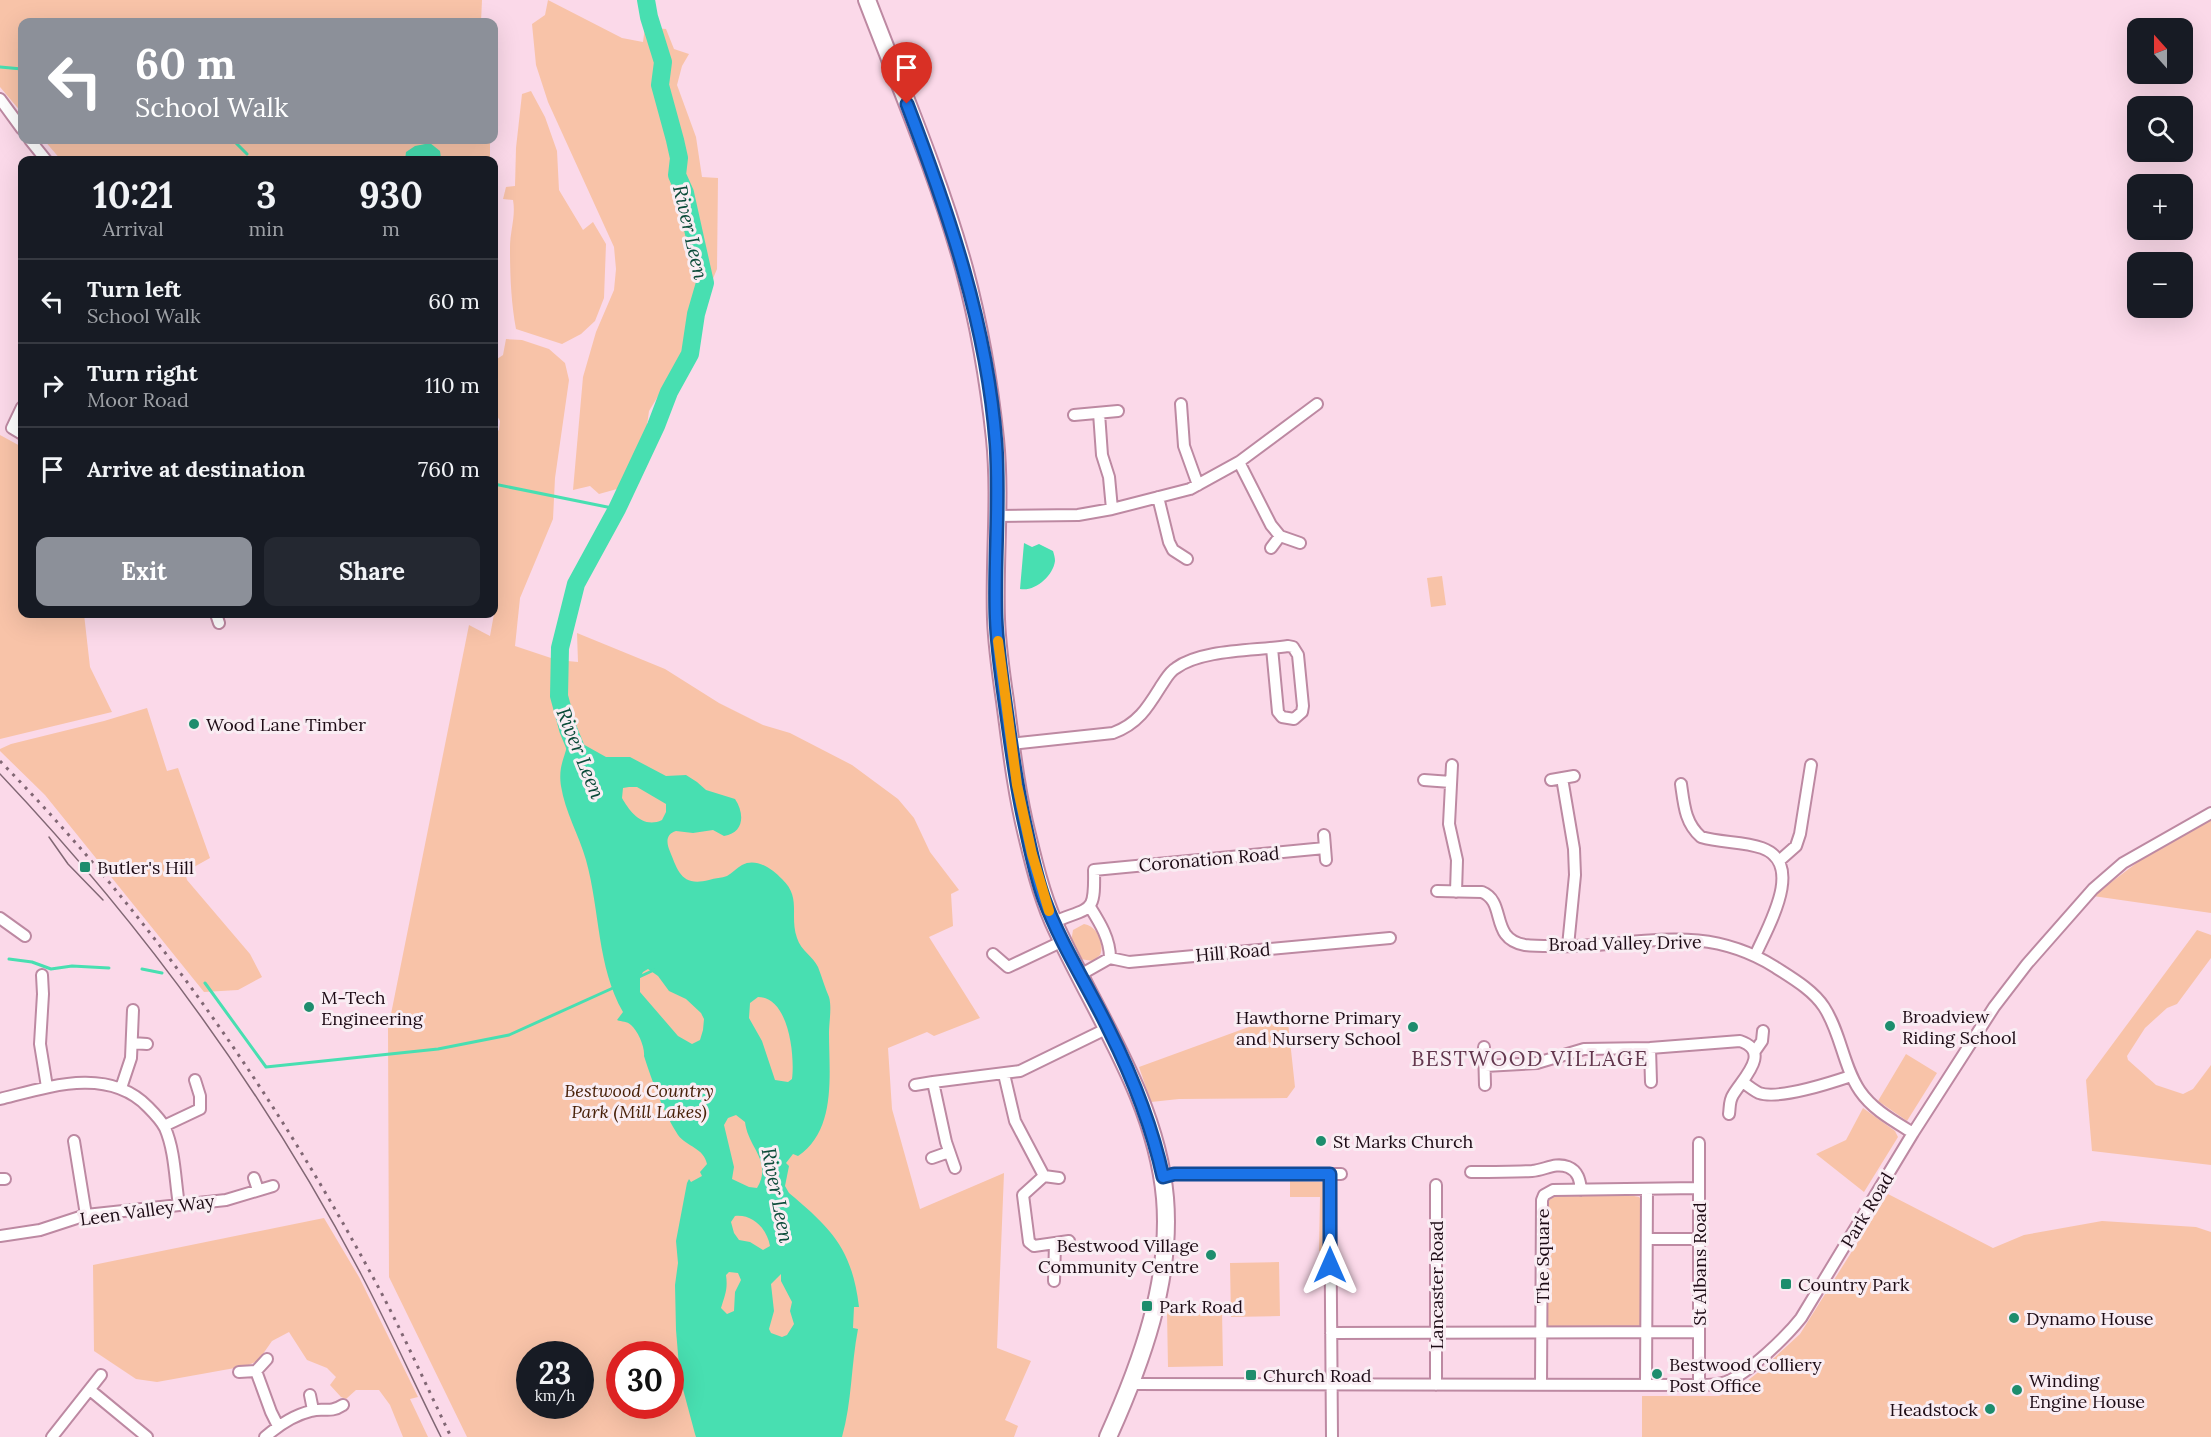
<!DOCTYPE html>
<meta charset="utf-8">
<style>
body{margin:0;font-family:Lora,serif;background:#242831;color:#f1f3f6;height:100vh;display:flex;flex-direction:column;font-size:22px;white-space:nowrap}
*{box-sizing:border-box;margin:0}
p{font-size:20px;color:#9ea1a6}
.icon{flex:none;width:33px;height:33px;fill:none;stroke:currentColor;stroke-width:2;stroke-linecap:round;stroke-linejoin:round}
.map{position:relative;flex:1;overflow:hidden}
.sheet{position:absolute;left:18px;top:156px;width:480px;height:462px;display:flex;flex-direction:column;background:#171b24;border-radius:12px;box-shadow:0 6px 24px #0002}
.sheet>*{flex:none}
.top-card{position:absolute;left:18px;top:18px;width:480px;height:126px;border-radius:12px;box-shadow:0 6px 24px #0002;background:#8c9099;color:#fff;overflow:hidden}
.needle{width:39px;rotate:339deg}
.fabs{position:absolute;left:2127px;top:18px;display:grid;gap:12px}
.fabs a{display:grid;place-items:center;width:66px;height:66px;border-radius:12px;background:#171b24;box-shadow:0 6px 24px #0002;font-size:30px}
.speed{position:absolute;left:516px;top:1341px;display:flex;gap:12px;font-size:30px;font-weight:700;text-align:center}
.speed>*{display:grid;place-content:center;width:78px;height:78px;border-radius:50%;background:#171b24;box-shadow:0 6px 24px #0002;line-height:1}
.speed small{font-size:15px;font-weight:400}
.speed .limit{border:9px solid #d22;background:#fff;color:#111}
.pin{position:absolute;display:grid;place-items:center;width:51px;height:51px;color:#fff;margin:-62px -26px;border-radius:50% 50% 50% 0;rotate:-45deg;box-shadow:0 0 6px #0007}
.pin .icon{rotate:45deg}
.me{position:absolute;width:66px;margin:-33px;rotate:0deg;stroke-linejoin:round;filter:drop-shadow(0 0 4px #0008)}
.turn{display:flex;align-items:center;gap:21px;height:126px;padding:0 18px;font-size:27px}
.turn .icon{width:78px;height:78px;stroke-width:2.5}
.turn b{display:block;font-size:42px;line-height:51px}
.eta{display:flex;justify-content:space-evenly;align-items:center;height:102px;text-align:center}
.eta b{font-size:36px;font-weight:700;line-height:42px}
.button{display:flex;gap:12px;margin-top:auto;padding:12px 18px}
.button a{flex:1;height:69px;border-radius:12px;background:#8c9099;color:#fff;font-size:24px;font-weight:700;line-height:69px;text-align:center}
.button a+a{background:#242831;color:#f1f3f6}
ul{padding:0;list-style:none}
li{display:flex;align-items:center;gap:18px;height:84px;padding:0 18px;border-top:2px solid #363941}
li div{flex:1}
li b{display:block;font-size:22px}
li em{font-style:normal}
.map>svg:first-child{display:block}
.green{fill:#f8c3a8;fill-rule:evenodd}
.water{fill:#48dfb1;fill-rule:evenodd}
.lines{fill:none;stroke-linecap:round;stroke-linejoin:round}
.stream{stroke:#48dfb1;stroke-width:3}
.river{stroke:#48dfb1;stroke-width:18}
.street-casing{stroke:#bd89a2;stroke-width:14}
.secondary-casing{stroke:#bd89a2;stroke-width:20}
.street{stroke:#fff;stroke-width:10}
.secondary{stroke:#fff;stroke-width:16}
.tram{stroke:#816774;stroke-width:1.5}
.rail{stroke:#816774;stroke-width:3;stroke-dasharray:3 6;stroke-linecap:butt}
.route-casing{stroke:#114b97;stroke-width:15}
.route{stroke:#1a73e8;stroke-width:10}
.slow{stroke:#f59e0b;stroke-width:10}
.poi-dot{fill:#1d8d6d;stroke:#f9edf3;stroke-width:2}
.labels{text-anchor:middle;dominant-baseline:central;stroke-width:6;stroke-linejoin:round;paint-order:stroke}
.poi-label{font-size:18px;fill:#1d0b15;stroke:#f9edf3;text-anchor:start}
.street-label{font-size:18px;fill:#1d0b15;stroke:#f9edf3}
.park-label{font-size:18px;font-style:italic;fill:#482109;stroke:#f9edf3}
.water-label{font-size:20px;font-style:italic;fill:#0b4b39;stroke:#f9edf3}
.quarter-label{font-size:21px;letter-spacing:1.5px;fill:#63374e;stroke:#f9edf3}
</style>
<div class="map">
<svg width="2211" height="1437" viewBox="0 0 2211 1437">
<rect width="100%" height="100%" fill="#fbd9e9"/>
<path class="green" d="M0,0h482l-1,22h-459v91l-22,-26z
M548,0l74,38 21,4 2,-15 21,2 8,20 15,5 -7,12 -5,19 19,52 6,40 16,1 -1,91 -40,96 -28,46 -10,73 -10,-12 -12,17 -18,5 -9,-8 -17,4 10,-113 13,-45 18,-42 2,-21 -2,-22 -66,-145 -12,-37 -4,-41 13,-9z
M531,91l14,26 12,34 2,39 24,40 10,-8 13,22 -2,54 -9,23 -14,13 -19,10 -46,-15c-5,-27 -6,-54 -6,-81 0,-17 6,-32 3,-48l-10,-1 3,-12 9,-1 1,-38 6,-54z
M44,140h446v20h-429z
M506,339l16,1 27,9 16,14 4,17 -14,98 -2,41 -33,79 -5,48 42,14 21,2 -1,-29 88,36 54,34 44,22 27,8 62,32 46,34 16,19 16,34 29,38 -8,4 2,32 -24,11 51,81 -46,18 -7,-4 -39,16 4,61 28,100 84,-36 -7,175 34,13 -26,59 13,6 -4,11h-547l-78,-160 -1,-248 81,-404 21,11 4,-22v-180l5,-4 1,-9 -5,-9 -1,-51 9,-6zM530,1354h50v52h-50zM620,1354h50v52h-50z
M0,435l22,12v167h62l6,53 22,45 -112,27z
M1442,576l4,29 -15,2 -4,-29z
M147,708l20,63 11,-3 32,90 -25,14 2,8 63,74 12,23 -24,13 -34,2 -159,-197 -45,-44v-2l11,-5 93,-23z
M2211,817v96l-118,-17 62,-47z
M1084,924c13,2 21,19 16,31l-7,6 -13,-2 -9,-17 2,-12z
M2197,930l14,5v23l-34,46 -10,4 -22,20 -18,28 1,4 28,25 27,9 10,-5 18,-24v100l-119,-14 -6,-71z
M1287,1013l8,74 -8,11 -108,1 -28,3 -12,-35z
M1906,1054l31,19 -30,48 -29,-20z
M1863,1108l32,23 3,6 -34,55 -48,-38 30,-14z
M1290,1181l35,1 2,69h-8l1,-54h-30z
M1888,1194l105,54 31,-13 78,-14 94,6 15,5v205h-569v-41h77l18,-7 24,-19 39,-36z
M1553,1196h81l5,1 4,5v124l-3,4 -91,-1c-8,-16 -1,-104 -1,-128z
M324,1218l35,59 59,120 -8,2 18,38h-25l-13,-32 -11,-15h-23l-10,9 -5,-2 -11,-12 6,-8 -9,-9 -20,-8 -18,-28 -17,9 -14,20 -12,5 -89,16 -21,-3 -42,-28 -1,-86z
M1279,1262l1,54 -49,1 -1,-54z
M1222,1311l1,55 -55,1 -1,-55z"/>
<path class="water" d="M430,143l10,8 1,7 -4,2h-32l1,-8 9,-6z
M1024,543l8,4 7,-3 14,7c1,3 2,7 2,10 -2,15 -20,31 -35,28z
M577,738l4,5 25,14h24l36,19 20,-1 11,7 9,8 29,9c10,15 9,34 -11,37l-11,-6 -20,3 -17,-2c-9,3 -10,9 -7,18 9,22 12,38 40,31 6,-2 13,-2 18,-4 5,-3 10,-8 15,-11 14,-8 30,4 40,14 20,19 7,36 15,59 4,13 16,18 21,29 4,10 7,21 11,30 3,10 0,26 0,36 0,41 8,97 -31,123l-5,-2 -7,9 3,3 -4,20 4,7c43,36 63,56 70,114h-5l-1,21 5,1c-7,36 -6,73 -16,108h-146l-1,-3 -15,-56 -4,-48 -1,-45 3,-22 -2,-22 11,-58 2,-4 2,3 11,-6 -2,-4 7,-8c-3,-16 -20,-17 -29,-29 -14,-21 -26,-54 -34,-79 1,-9 -6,-25 -13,-31 -4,-4 -9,-3 -14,-5l6,-8c-26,-45 -23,-102 -37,-152 -7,-25 -21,-48 -25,-74 -3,-21 4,-27 7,-45zM629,787h8l29,17v8l-4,8c-19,9 -32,-8 -40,-22l1,-10zM648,969l10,7 11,15 17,8 15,14 3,6 -1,11 -3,10 -8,4 -14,-8 -38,-44v-14l3,-6zM758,997c31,0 37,59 34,82l-4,3 -13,-2 -13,-39 -13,-23 1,-15zM736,1115l9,7c3,26 28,39 12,66l-8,-1 -17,-8 2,-12 -10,-42 4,-7zM735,1216c18,-2 32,13 35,30l-7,4 -13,-8 -11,-2 -5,-7 -3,-11zM729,1272l9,1 3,7 -6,12 -1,19 -7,3 -6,-6c4,-13 7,-19 5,-33zM781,1274v7l11,21 -2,9 4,13 -7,11 -5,2 -11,-4 -2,-4 5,-18 -3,-27z"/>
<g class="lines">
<path class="stream" d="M0,67l22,2
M233,140l14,14
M494,484l123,25
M9,959l23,3 19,7 21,-3 37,2
M142,969l20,4
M639,977l15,-7
M205,983l61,84 172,-18 71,-14 104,-47"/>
<path class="river" d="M581,761l-13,-32 -9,-33 1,-48 16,-64 41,-75 39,-83 13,-34 21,-38 6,-40 9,-31 -20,-90 -8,-18 2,-17 -4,-18 -15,-55 3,-23 -14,-45 -3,-17"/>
<defs>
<path id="street" d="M0,99l22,30
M30,140l16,20
M1181,404l3,42 14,39
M22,407l-10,21 10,6
M1099,413l3,42 7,22 3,32
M1074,415l44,-4
M1239,462l32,63 9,11 20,7
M1158,497l11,45 4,8 14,9
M997,516l81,-1 34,-6 78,-20 49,-27 78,-58
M1271,548l9,-12
M216,614l3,9
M1010,744l103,-11c25,-9 35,-26 48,-47 5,-7 8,-14 15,-18 26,-19 79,-17 112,-22l5,1 5,8 5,51 -1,6 -8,7 -12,-2 -4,-5 -6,-64
M1452,765l-3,59 8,36 -1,32
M1562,778l12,71 1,26 -7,71
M1424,780l27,2
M1551,780l23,-4
M1681,784c3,21 4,39 20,53 20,6 41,4 61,11 44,16 5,80 -7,108
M1324,835l2,25
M1779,861l17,-15 4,-12 11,-69
M1437,891l45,1c25,10 7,47 43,53 9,1 18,1 27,1 82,3 146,-27 223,21 17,11 38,23 49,40 17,26 19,59 36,84 13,19 34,30 53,42
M1090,907c10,16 20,32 20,51
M0,918l25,18
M1054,922c38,-16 41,-8 40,-52l231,-22
M993,954l15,13 55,-26
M42,975l1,19 -3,50 7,43
M1080,975l30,-17 19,4 261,-24
M132,1043l15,1
M1484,1047l1,38
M1650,1048l1,34
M1755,1051l7,-10 1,-10
M1485,1066l52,-3 47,-14 66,-1 90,-7c32,11 3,37 -7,54 -4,6 -3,13 -4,19
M1004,1074l11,47 29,55
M1743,1082c5,4 10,8 16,11 20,7 71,-10 92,-17
M915,1085l18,-3
M121,1088l10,-30 2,-48
M0,1099c48,-12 108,-33 148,8 6,6 13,13 17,21 10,23 10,52 14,77
M164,1126l36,-17v-13l-5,-16
M74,1141l12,74
M932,1158l17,-6
M955,1168l-9,-26 -13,-60 87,-11 88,-43
M1471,1172c20,0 41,0 61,-1 13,-1 23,-9 36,-4 10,4 12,13 13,23
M1330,1174l2,263
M1163,1177l11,-3h167
M254,1178l4,12
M1059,1178l-15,-2 -21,19 6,47 5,4 35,-5
M0,1179h5
M1436,1185v200
M0,1236l40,-6 46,-15 140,-15 47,-14
M1647,1239h52
M1054,1281l1,-38
M1331,1333l368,-1
M256,1371l15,41 7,14
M239,1372l17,-1 11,-12
M1131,1384l568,1c9,0 19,0 27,-3 23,-9 60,-45 75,-64l112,-185 81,-126 33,-43 66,-75 30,-26 88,-50
M1541,1385l1,-185 2,-5 9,-5 146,-2
M1646,1385l1,-196
M1699,1385v-242
M90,1390l57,47
M310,1395l3,15
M52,1437l49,-62
M265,1437c14,-12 29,-22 46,-26 13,-4 18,3 32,-6"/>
<path id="secondary" d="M867,0c34,89 72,177 97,268 15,56 25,114 31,171 6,59 -1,120 1,180 1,28 5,55 9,82 6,45 11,90 22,134 7,29 14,58 26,86 40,90 103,176 112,277 7,82 -24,166 -57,239"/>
</defs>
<use href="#street" class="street-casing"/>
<use href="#secondary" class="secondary-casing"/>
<use href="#street" class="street"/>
<use href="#secondary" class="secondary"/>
<path class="tram" d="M0,774c142,150 264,317 361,500 28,53 53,109 80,163
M49,837l19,27 35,36"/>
<path class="rail" d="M0,761c147,150 269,325 369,509 30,54 55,111 82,167"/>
</g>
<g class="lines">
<defs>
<path id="route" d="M907,104c42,110 80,221 89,340 4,58 -2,116 0,174 1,28 5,56 9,84 6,42 11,85 21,127 5,23 10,48 18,70 17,46 44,87 65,131 23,46 43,96 54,147l11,-3h156v91"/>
</defs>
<use href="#route" class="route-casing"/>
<use href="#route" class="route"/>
<path class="slow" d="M998,641l19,144 15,69 17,57"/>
</g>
<g class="poi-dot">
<circle cx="194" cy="724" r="6"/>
<rect x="79" y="861" width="12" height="12" rx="3"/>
<circle cx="309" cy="1007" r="6"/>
<circle cx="1890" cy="1026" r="6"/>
<circle cx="1413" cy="1027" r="6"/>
<circle cx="1321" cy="1141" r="6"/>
<circle cx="1211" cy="1255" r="6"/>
<rect x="1780" y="1278" width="12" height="12" rx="3"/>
<rect x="1141" y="1300" width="12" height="12" rx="3"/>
<circle cx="2014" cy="1318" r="6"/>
<circle cx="1657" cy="1374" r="6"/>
<rect x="1245" y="1369" width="12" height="12" rx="3"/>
<circle cx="2017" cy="1390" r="6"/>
<circle cx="1990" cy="1409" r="6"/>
</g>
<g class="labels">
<g class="poi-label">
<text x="206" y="724">Wood Lane Timber</text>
<text x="97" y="867">Butler's Hill</text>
<text x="321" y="997">M-Tech<tspan x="321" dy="21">Engineering</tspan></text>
<text x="1902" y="1016">Broadview<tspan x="1902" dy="21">Riding School</tspan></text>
<text x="1401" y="1017" text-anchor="end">Hawthorne Primary<tspan x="1401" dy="21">and Nursery School</tspan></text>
<text x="1333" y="1141">St Marks Church</text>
<text x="1199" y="1245" text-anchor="end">Bestwood Village<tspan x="1199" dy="21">Community Centre</tspan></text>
<text x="1798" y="1284">Country Park</text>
<text x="1159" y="1306">Park Road</text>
<text x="2026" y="1318">Dynamo House</text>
<text x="1669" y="1364">Bestwood Colliery<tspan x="1669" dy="21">Post Office</tspan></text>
<text x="1263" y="1375">Church Road</text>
<text x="2029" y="1380">Winding<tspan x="2029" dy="21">Engine House</tspan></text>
<text x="1978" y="1409" text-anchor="end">Headstock</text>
</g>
<g class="street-label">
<text transform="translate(1209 859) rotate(-5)">Coronation Road</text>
<text transform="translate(1625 943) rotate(-1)">Broad Valley Drive</text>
<text transform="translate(1233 952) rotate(-5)">Hill Road</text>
<text transform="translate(147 1210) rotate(-8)">Leen Valley Way</text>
<text transform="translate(1867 1210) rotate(-59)">Park Road</text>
<text transform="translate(1542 1256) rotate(-90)">The Square</text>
<text transform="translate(1699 1264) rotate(-90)">St Albans Road</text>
<text transform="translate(1436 1285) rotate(-90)">Lancaster Road</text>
</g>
<g class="park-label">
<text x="639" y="1090">Bestwood Country<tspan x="639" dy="21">Park (Mill Lakes)</tspan></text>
</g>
<g class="water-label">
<text transform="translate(691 232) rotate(77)">River Leen</text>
<text transform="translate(581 753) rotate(68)">River Leen</text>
<text transform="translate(778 1195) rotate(79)">River Leen</text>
</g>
<g class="quarter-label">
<text x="1530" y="1058">BESTWOOD VILLAGE</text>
</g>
</g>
</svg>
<div class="fabs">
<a><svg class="needle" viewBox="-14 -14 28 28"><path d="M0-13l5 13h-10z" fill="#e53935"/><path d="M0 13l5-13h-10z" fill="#9ea1a6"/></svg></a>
<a><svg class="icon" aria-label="search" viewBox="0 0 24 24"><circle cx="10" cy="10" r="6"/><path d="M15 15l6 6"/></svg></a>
<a>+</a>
<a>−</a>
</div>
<div class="speed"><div>23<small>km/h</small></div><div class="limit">30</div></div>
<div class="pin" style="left:907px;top:104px;background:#d93025"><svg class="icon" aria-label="arrive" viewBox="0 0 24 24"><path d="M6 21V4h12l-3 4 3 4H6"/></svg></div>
<svg class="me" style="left:1330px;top:1265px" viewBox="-20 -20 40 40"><path d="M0-17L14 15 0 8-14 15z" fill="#1a73e8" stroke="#fff" stroke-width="4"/></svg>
<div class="top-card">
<div class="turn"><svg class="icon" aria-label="left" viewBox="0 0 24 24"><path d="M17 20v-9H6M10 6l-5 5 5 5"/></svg><div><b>60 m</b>School Walk</div></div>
</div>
<section class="sheet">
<div class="eta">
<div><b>10:21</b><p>Arrival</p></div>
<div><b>3</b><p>min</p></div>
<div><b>930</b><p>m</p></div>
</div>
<ul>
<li><svg class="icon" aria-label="left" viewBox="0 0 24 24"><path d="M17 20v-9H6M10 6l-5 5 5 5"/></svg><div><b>Turn left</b><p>School Walk</p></div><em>60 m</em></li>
<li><svg class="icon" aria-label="right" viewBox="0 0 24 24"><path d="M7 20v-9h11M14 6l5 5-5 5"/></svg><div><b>Turn right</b><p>Moor Road</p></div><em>110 m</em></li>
<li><svg class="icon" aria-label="arrive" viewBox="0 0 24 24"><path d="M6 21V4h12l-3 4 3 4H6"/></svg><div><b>Arrive at destination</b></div><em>760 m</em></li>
</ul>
<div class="button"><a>Exit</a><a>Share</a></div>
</section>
</div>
